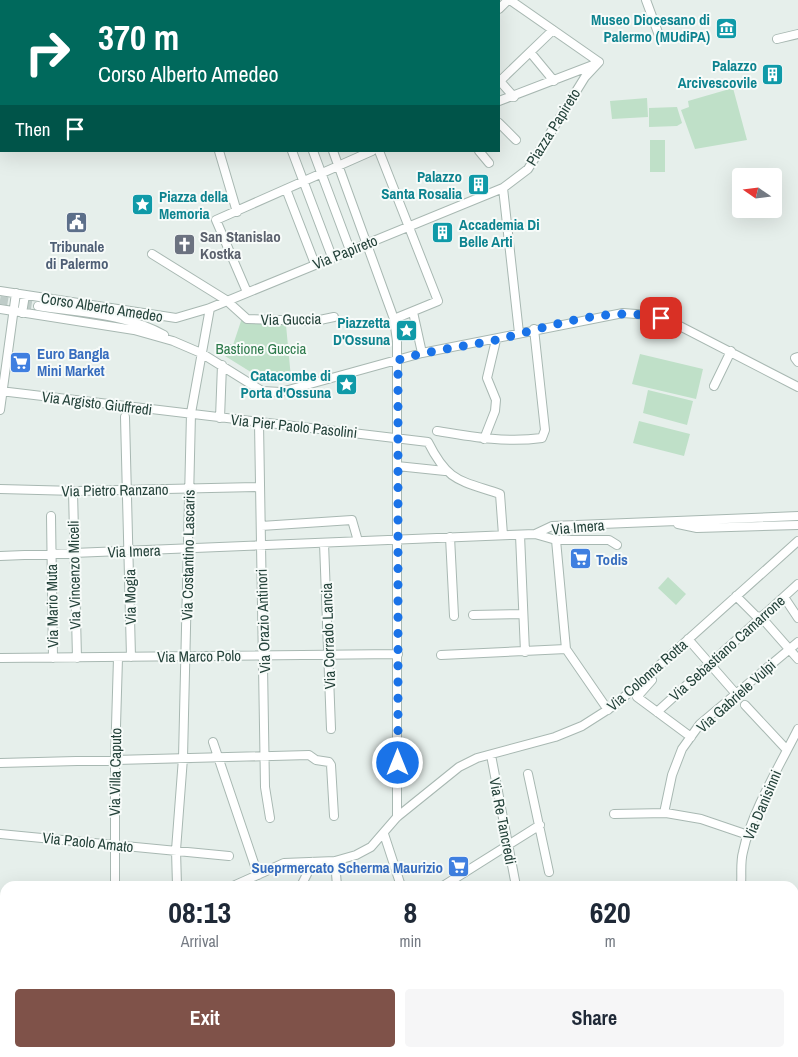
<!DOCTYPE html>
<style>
body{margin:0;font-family:"Archivo Narrow",sans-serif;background:#f6f6f7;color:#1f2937;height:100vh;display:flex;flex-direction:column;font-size:19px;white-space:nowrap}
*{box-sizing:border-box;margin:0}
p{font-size:16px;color:#747a83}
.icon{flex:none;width:28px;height:28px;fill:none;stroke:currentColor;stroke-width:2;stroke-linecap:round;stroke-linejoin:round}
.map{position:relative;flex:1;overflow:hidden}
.panel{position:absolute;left:0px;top:881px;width:799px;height:176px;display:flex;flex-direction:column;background:#fff;border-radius:15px 15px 0 0;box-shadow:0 5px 20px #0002}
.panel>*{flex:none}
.top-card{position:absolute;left:0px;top:0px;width:500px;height:152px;box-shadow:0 5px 20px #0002;background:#00695c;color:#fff;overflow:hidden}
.needle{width:32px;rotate:284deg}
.tools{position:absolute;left:732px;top:168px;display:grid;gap:10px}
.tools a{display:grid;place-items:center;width:50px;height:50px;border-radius:5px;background:#fff;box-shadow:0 5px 20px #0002;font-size:25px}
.pin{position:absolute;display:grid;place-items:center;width:42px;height:42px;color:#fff;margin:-21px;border-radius:10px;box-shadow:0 2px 8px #0006}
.me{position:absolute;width:55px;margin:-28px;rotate:0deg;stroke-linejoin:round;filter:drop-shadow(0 0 4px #0008)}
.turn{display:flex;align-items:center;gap:18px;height:105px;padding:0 15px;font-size:22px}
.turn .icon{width:65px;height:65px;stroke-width:2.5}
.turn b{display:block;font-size:35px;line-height:42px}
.then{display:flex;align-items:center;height:48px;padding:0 15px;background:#0003;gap:10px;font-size:19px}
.eta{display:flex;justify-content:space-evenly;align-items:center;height:85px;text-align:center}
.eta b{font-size:30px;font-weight:800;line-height:35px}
.action{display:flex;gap:10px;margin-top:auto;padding:10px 15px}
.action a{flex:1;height:58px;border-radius:5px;background:#7f5249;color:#fff;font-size:20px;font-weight:800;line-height:58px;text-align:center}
.action a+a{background:#f6f6f7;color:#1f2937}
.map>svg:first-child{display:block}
.green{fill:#bfe0c8}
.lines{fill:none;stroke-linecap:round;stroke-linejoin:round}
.minor-tunnel{stroke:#bfccc8;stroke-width:8;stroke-dasharray:8 4;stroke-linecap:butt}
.minor-casing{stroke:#a8b8b2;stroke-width:10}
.minor{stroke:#fff;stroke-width:8}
.route{stroke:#1a73e8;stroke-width:9;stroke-dasharray:0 16.2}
.labels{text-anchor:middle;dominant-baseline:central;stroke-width:4;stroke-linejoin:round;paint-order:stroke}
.culture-label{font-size:15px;font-weight:bold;fill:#0d838f;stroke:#f7fbf9;text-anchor:end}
.street-label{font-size:15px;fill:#24423a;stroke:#f7fbf9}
.worship-label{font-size:15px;font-weight:bold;fill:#5b616d;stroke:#f7fbf9;text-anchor:start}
.service-label{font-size:15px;font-weight:bold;fill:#4e5e75;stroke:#f7fbf9}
.park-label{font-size:15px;fill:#2d7a4b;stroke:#f7fbf9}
.shop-label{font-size:15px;font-weight:bold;fill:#366cbe;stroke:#f7fbf9;text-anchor:start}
</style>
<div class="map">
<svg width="798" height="1057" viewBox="0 0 798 1057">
<rect width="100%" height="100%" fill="#e6efeb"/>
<path class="green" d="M733,88l14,52 -52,9 -14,-39 8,-3 -1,-6z
M647,98l1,19 -36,2 -2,-18z
M677,107l5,16 -5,3 -28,1v-19z
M650,140h15v32h-15z
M242,318l44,7 5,53 -24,4 -42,-26 5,-12 3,1z
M640,354l63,15 -7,30 -64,-15z
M648,390l45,11 -6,24 -44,-12z
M639,421l51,13 -6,22 -51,-13z
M668,577l18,17 -10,11 -18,-17z
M20,1053v-1l73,1 -1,4h-73z
M97,1053v-1l60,1 -1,4h-60z"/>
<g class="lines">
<path class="minor-tunnel" d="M0,300l38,6"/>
<defs>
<path id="minor" d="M21,0l1,1
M36,0l1,1
M79,0v1
M121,0v1
M255,0l1,1
M347,0l1,1
M402,0v1
M423,0l2,1
M510,0l89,62
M646,0l14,38
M205,1l5,-1
M499,9l9,-9
M0,38h1
M777,39l21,-5
M530,52l24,29
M0,70h1
M499,80l15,17
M500,81l53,-51
M0,96l1,1
M499,101l94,-36
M499,123l17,17
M0,124l1,-3
M0,142l1,1
M219,151l18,61
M292,151l40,106
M313,151l37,99
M333,151l61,168 3,22v476
M379,151l59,150 -44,18
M479,151l10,12
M503,188l16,145
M286,189l29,75
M152,254l74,46 21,19 68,2 19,-4
M0,291l176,27 34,-10 293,-120 25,-19 57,-92 14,-15
M247,292l-31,-72 156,-69
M38,306c42,7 90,8 126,29
M0,309l134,21 39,11 28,12 61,38 19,1 141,-39 201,-40 26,2 23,7 126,65
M413,312l9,41
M22,313l3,-18
M798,357l-3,1 3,4
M714,386l17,-35
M0,391l428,51c20,40 31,38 72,52l3,41
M0,410l16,-117
M125,417l6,240
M220,418l2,-53
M259,423l6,364 5,31
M437,431c36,6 69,12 105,7l3,-8 -11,-101
M484,439l11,-28 1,-11 -9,-22 9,-38
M397,466l48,5
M0,489l76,2 184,-4
M73,491l4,167
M51,516l2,142
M678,524l19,4 101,-3
M261,526l91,-6 6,21
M535,534l21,6h53l8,5
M520,535l5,117
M450,537l4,79
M556,540l10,109 42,61
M324,543l7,186
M0,556l535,-22 17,-8 246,-10
M736,596l20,20 5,1 37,42
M784,597l14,21
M473,615l50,-1
M688,639l49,56
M441,655l125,-6
M0,658l398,-4
M648,676l4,4 -15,17 54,40
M745,705l42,45
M657,712l141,-128
M213,742l45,133
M491,755l25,131
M0,763l309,-8 7,5 13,2 2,3 3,51
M528,774l21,98
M664,813l8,-38 10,-26 18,-25 98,-82
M614,814l52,-1 35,6 47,16
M0,834l229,22
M384,834l17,52
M335,861l2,25
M115,886v-126l3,-102
M177,886l-1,-36 7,-92 8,-345 19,-105
M233,886l51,-23 51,-2 21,-6 15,-8 26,-30 62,-50 18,-9 78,-21 27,-11 33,-21 183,-164
M301,886l12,-24
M443,886l97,-61
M741,886c1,-11 -1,-23 2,-34 8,-39 37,-87 55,-123
M0,914l5,1
M0,1015l5,-3
M180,1052v5
M348,1052v5
M456,1052l1,5
M513,1052l1,5
M547,1052v5
M228,1057l2,-5
M415,1057l13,-5
M614,1057l2,-5
M678,1057l1,-5"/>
</defs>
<use href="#minor" class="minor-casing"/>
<use href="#minor" class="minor"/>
</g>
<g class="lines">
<path class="route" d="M398,763v-403c32,-10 65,-13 98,-20 53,-13 111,-35 165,-22"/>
</g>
<defs>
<symbol id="museum-square" viewBox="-11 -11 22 22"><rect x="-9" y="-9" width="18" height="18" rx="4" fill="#0f9aa8" stroke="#f7fbf9"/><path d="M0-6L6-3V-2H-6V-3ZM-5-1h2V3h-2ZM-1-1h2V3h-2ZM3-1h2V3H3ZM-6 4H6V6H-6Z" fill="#fff"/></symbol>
<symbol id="building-square" viewBox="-11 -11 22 22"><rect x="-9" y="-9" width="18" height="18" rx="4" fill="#0f9aa8" stroke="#f7fbf9"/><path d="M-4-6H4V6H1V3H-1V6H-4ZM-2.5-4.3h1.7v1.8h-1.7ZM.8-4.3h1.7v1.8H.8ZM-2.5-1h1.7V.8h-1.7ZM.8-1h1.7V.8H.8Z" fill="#fff"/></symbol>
<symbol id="sight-square" viewBox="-11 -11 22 22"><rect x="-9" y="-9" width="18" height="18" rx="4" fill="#0f9aa8" stroke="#f7fbf9"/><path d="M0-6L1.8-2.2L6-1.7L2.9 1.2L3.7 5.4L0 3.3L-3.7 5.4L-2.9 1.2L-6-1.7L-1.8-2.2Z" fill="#fff"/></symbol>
<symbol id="civic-square" viewBox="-11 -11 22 22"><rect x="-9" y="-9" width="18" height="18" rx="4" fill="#5c6f8a" stroke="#f7fbf9"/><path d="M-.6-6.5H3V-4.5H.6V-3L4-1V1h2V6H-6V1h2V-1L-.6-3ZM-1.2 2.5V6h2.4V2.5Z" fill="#fff"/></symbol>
<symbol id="church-square" viewBox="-11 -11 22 22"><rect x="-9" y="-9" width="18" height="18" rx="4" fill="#6b7280" stroke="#f7fbf9"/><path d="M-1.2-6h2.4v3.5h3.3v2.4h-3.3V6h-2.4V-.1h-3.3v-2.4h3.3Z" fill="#fff"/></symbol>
<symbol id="supermarket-square" viewBox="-11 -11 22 22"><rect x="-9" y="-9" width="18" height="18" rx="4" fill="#3f7fe0" stroke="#f7fbf9"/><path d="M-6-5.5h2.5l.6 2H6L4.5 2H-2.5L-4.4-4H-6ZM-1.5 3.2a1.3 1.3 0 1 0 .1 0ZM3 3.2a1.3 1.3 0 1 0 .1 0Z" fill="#fff"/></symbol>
</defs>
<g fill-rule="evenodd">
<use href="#museum-square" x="714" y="16" width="25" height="25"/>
<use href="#building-square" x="760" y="62" width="25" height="25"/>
<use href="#building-square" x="466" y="172" width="25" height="25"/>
<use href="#sight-square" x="130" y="192" width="25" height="25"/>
<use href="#civic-square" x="64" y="210" width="25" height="25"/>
<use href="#building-square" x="430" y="220" width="25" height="25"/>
<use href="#church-square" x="172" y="232" width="25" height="25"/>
<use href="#sight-square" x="394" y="318" width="25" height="25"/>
<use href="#supermarket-square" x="8" y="350" width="25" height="25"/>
<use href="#sight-square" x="334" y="372" width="25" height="25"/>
<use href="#supermarket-square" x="568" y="546" width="25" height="25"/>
<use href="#supermarket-square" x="446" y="854" width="25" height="25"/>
</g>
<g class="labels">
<g class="culture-label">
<text x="710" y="19">Museo Diocesano di<tspan x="710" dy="17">Palermo (MUdiPA)</tspan></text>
<text x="757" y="65">Palazzo<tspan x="757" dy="17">Arcivescovile</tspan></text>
<text x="462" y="176">Palazzo<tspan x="462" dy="17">Santa Rosalia</tspan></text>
<text x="159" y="196" text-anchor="start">Piazza della<tspan x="159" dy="17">Memoria</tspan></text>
<text x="459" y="224" text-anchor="start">Accademia Di<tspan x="459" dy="17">Belle Arti</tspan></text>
<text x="390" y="322">Piazzetta<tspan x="390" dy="17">D'Ossuna</tspan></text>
<text x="331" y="375">Catacombe di<tspan x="331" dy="17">Porta d'Ossuna</tspan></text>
</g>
<g class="street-label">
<text transform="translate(553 127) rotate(-58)">Piazza Papireto</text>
<text transform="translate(345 252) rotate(-22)">Via Papireto</text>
<text transform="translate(102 307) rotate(9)">Corso Alberto Amedeo</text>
<text transform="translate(291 319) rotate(-1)">Via Guccia</text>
<text transform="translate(97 403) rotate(7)">Via Argisto Giuffredi</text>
<text transform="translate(294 426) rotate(6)">Via Pier Paolo Pasolini</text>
<text transform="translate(115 490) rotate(-1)">Via Pietro Ranzano</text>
<text transform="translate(578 527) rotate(-5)">Via Imera</text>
<text transform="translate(134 551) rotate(-2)">Via Imera</text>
<text transform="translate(188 555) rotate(-89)">Via Costantino Lascaris</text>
<text transform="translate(74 575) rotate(-91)">Via Vincenzo Miceli</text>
<text transform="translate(130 597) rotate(-91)">Via Mogia</text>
<text transform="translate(52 606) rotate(-91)">Via Mario Muta</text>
<text transform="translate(263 621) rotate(-92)">Via Orazio Antinori</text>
<text transform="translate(328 636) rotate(-92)">Via Corrado Lancia</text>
<text transform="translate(727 648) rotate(-42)">Via Sebastiano Camarrone</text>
<text transform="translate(199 656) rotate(-1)">Via Marco Polo</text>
<text transform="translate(647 675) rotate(-41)">Via Colonna Rotta</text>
<text transform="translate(736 696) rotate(-42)">Via Gabriele Vulpi</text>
<text transform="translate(115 772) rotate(-89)">Via Villa Caputo</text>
<text transform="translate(762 805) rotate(-67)">Via Danisinni</text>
<text transform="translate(503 821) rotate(79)">Via Re Tancredi</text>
<text transform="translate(88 842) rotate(6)">Via Paolo Amato</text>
</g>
<g class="worship-label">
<text x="200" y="236">San Stanislao<tspan x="200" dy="17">Kostka</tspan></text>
</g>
<g class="service-label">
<text x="77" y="246">Tribunale<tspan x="77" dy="17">di Palermo</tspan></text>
</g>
<g class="park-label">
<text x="261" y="348">Bastione Guccia</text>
</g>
<g class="shop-label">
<text x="37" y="353">Euro Bangla<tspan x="37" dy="17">Mini Market</tspan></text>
<text x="596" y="559">Todis</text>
<text x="443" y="867" text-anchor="end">Sueprmercato Scherma Maurizio</text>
</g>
</g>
</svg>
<div class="tools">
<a><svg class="needle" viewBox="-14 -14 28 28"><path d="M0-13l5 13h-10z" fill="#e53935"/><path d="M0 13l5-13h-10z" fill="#747a83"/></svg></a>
</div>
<div class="pin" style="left:661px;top:318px;background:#d93025"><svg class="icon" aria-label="arrive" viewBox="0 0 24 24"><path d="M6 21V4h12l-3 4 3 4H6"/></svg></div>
<svg class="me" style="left:398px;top:763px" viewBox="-20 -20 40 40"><circle r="17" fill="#1a73e8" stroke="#fff" stroke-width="3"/><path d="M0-11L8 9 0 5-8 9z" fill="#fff"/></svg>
<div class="top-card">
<div class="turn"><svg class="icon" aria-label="right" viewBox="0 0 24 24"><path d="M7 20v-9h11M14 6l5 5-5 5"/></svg><div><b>370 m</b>Corso Alberto Amedeo</div></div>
<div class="then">Then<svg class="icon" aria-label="arrive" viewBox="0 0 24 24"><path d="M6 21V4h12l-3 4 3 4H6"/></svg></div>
</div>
<section class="panel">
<div class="eta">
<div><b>08:13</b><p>Arrival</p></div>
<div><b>8</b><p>min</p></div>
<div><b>620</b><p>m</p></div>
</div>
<div class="action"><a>Exit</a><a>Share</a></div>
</section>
</div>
